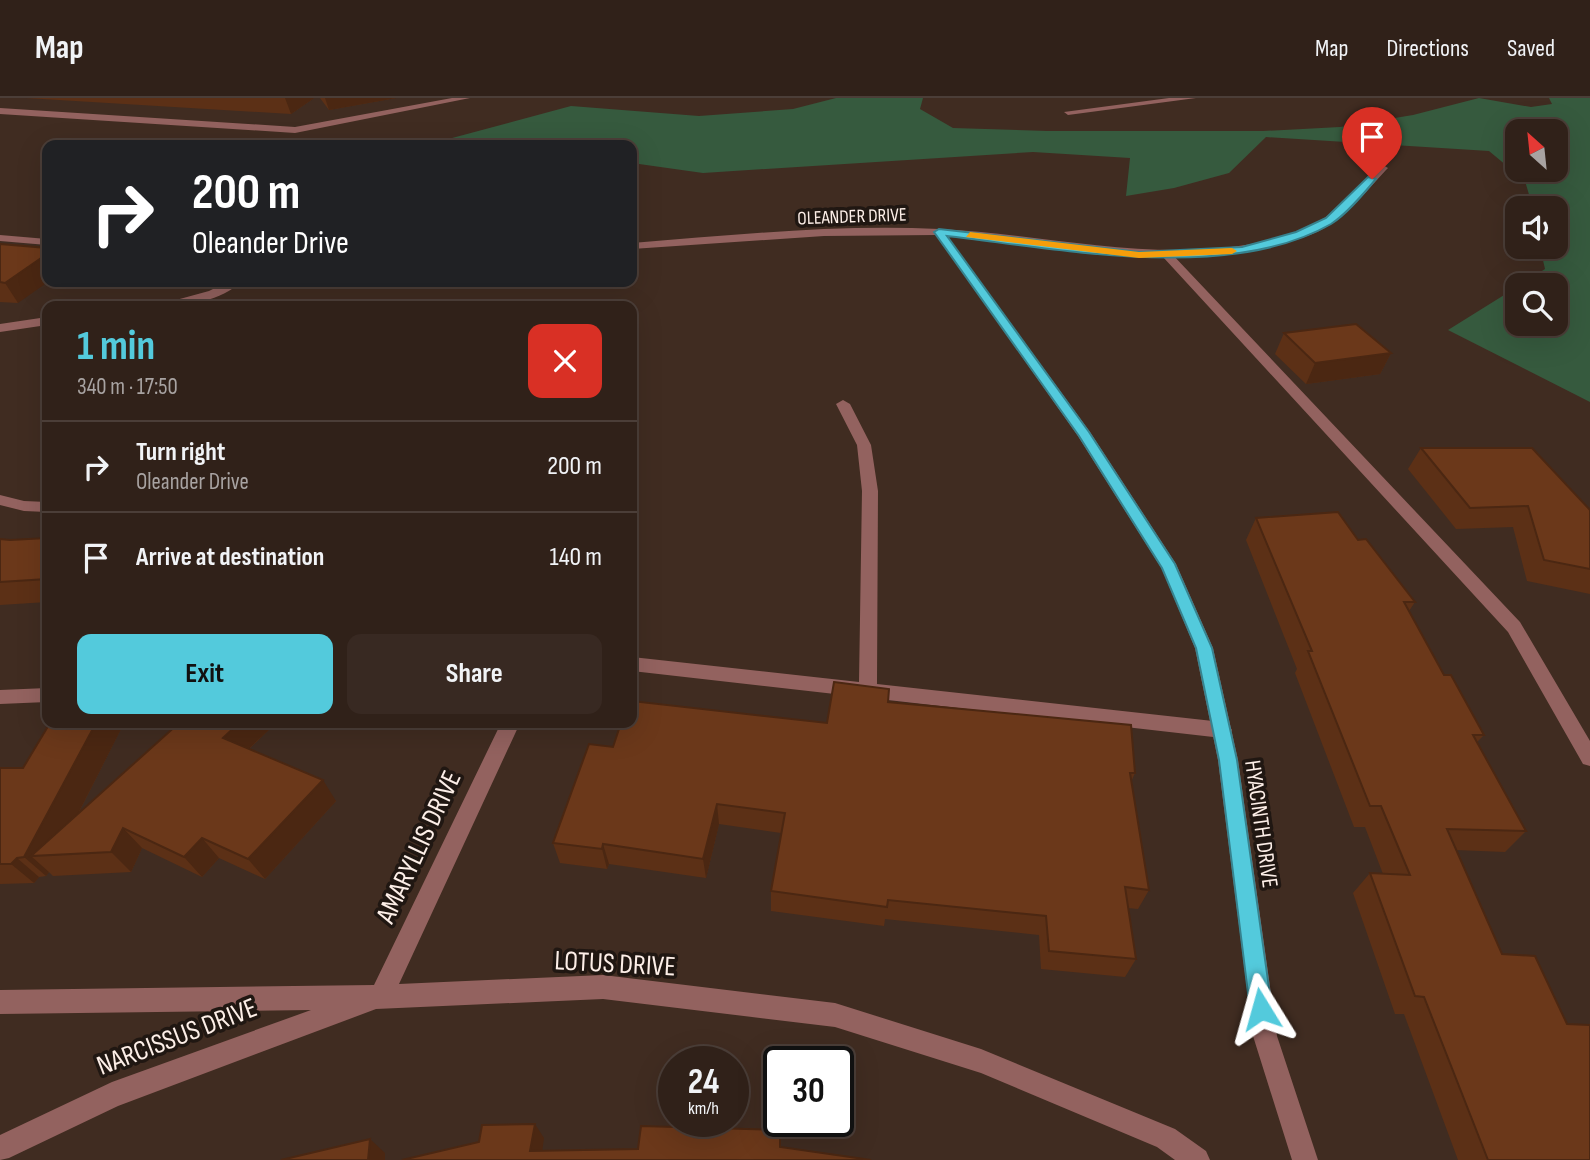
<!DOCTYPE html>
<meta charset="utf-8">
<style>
body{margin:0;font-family:"Sofia Sans Condensed",sans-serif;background:#382922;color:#f1f3f6;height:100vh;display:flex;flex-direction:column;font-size:26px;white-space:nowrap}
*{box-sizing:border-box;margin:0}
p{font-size:23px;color:#a8a3a2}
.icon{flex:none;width:38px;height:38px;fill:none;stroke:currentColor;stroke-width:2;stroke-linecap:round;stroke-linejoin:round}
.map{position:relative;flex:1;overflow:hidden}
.side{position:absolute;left:42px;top:203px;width:595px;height:427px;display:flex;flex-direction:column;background:#302119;border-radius:14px;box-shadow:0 7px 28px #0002,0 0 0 2px #4b3e38}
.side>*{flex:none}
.top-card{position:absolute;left:42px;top:42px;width:595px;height:147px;border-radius:14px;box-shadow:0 7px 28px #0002,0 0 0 2px #4b3e38;background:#202124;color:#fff;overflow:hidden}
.needle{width:46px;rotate:333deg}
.tools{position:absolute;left:1505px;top:21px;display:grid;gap:14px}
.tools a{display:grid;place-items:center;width:63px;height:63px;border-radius:14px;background:#302119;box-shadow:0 7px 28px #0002,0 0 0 2px #4b3e38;font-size:35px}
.speed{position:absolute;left:658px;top:948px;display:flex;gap:14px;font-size:35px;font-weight:700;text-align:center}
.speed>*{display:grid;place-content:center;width:91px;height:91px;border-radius:50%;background:#302119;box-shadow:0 7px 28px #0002,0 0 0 2px #4b3e38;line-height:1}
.speed small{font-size:18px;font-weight:400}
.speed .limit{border:4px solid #111;border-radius:10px;background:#fff;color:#111}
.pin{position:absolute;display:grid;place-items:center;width:60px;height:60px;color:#fff;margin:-72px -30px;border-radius:50% 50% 50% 0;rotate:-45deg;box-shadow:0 0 7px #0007}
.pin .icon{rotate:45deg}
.me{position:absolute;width:77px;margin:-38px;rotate:352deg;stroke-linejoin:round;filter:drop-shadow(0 0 5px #0008)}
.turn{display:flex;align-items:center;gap:24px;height:147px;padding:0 35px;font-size:32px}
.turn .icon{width:91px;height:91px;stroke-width:2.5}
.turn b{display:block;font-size:49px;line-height:60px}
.round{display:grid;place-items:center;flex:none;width:74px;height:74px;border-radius:14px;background:#382922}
.headline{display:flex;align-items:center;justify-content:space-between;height:119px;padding:0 35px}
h1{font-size:42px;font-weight:700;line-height:52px;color:#53cadc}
.action{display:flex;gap:14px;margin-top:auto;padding:14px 35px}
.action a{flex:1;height:80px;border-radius:14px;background:#53cadc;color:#111;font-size:28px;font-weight:700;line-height:80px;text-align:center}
.action a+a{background:#382922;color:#f1f3f6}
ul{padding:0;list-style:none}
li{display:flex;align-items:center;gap:21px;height:91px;padding:0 35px;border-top:2px solid #4b3e38}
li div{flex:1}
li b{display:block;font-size:26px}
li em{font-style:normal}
header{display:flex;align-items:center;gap:42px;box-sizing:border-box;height:98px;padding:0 35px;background:#302119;border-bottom:2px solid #4b3e38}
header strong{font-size:33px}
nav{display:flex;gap:38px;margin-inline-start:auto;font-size:24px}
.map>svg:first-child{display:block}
.green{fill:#365a3e;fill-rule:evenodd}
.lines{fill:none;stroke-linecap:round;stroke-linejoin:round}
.service{fill:#93625f;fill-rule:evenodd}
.minor{fill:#93625f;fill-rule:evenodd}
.wall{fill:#5c3016}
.shaded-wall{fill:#4b2712}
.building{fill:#6b381a;stroke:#4b2712;stroke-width:2}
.route{fill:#53cadc;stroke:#36838f;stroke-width:2}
.slow{fill:#f59e0b}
.labels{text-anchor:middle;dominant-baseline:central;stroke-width:7;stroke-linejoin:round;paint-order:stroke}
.far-street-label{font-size:19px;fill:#fdefe8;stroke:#201712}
.street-label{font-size:23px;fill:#fdefe8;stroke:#201712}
.near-street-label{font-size:28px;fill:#fdefe8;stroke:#201712}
</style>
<header>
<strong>Map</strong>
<nav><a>Map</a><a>Directions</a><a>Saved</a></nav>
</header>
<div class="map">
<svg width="1590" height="1062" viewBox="0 0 1590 1062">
<rect width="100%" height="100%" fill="#402c21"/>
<path class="green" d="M836,0h87l-3,11 33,19 94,3h216l77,-4 73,-12 66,-17 52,9 21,-3 -3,-6h41v304l-142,-72 69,-43v37h39v-39h-36l25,-16 -5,-22h16v-39h-23l-8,-27 -36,-30 -223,-14 -37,36 -55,15 -48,8 4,-38 -97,-6 -330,21 -71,-10v-18h-206l145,-39 128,10 94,-7zM1517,33h39v39h-39z"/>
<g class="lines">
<path class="service" d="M1163,155h8l349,369 70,119v25l-7,-2 -75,-132 -345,-375z
M843,302l7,4 21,41 7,46 -1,193 345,38 7,3 3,5 -3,5 -7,3 -590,-67v-14l227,25 3,-191 -5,-46 -21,-41z
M47,590v14l-47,2v-14z"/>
<path class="minor" d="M452,0h18l-175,35 -295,-19v-6l295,19z
M1169,0h27l-128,17 -4,-3z
M1383,67l5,3 -2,2c-19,20 -37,44 -61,58 -22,12 -47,17 -71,21 -103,17 -204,-6 -307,-13l143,196 86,132 37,84 25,112 39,276 41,124h-26l-39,-124 -35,-276 -23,-112 -33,-79 -84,-133 -142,-201 -112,1 -192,13v-6c101,-8 205,-19 307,-14 115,5 233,40 347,7 29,-9 50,-24 70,-46 8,-8 17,-20 27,-25z
M0,137l47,4v6l-47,-4z
M227,184h14c-21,20 -59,25 -87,24l55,-15z
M47,219v8l-47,7v-8z
M0,397l24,6 23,1v10l-23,-1 -24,-6z
M501,625h19l-121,261 204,-9 232,28 146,46 194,80 31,22 4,9h-35l-18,-13 -176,-74 -146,-46 -232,-28 -227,10 -258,97 -109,52 -9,2v-25l112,-53 199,-72 -311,4v-24l374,-5z"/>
</g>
<path class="wall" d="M26,0h288l-23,16z
M320,0h76l-67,12z
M0,146l18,59 -18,-1z
M1284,235l107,20 -11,21 -74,10 -31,-30z
M1421,350l169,62v84l-63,-13 -14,-54 -57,2 -48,-60z
M1256,420l102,22 57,62 -6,9 35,64 40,60 -7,7 49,89 -21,21 -49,-2 134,310h-132l-54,-146h-9l-42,-121 17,-20 13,1 -18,-47h-11l-59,-154 2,-4 -51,-129z
M47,440v64l-47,3v-66l10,1z
M888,604l247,71 -4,9 18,108 -11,19 -10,-1 8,51 -11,18 -84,-8 -2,-34 -154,-16 -1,7 -113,-15v-20l10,-58 -62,-9 -13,54 -97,-14 -2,5 -47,-6 -7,-20 60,-96 214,-24z
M124,625l-46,91 101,-91h97l-27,26 87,52 -71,78 -46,-21 -17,19 -60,-29 -11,24 -78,4 -4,-4 -3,4 -7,1 -5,6 -34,1v-116h23z"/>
<path class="shaded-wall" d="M285,0h29l-23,16z
M325,0h71l-67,12z
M47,156l1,28 -30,21 -13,-20z
M1391,255l-11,21 -74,10 9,-21z
M96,625h28l-67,132 -26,1 18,16 -3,4 -22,-19z
M239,625h37l-38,36 -15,-21z
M323,682l13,21 -71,78 -17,-20z
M717,706l2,20 -13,54 -3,-19z
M123,730l19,20 -11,24 -20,-20z
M202,740l17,20 -17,19 -18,-20z
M603,746l6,20 -2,5 -5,-20z
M17,760l22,19 -5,6 -23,-19z
M535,1026l9,14 -3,22 -11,-9z
M370,1041l15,14v7h-17z"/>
<path class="building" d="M0,146l47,4v6l-42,29 -5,-1z
M1356,226l35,29 -76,10 -31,-30z
M1421,350h111l58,62v59l-46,-9 -16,-54 -58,2z
M1338,414l20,28 8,-1 49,63h-11l40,73h7l33,60h-11l53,96 -79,-2 55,125 33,2 32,68 23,1v135h-102l-64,-163 -9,-1 -45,-123 40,2 -29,-69h-11l-62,-155h4l-56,-133z
M47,440v41l-47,3v-43l10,1z
M834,584l55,7 -1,13 243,23 4,48h-5l19,117 -24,-3 11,72 -87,-8 -3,-35 -158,-16 -1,7 -116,-16 14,-78 -68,-9 -14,55 -100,-15 -1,5 -49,-6 36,-99 24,3 8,-24h11v-22l195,22z
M50,625h46l-72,134 -7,1 -6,6h-11v-96h23z
M179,625h60l-16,15 100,42 -75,79 -46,-21 -18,19 -61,-29 -12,24 -80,4z
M535,1026l-5,27 108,-2 3,-23 139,4v17l91,13h-469l77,-18 3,-17z
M370,1041l-2,21h-87z"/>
<path class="route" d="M1368,79l8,2c-12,14 -29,35 -45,45 -103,59 -271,25 -384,12l142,196 86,132 37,84 25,112 35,249 -3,7 -8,3 -8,-3 -3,-7 -31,-249 -23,-112 -34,-80 -83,-132 -145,-204 5,-3 200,23 103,-5 54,-15 30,-14z"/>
<path class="slow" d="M970,134l169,20 93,-4 5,3 -5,3 -93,4 -173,-21z"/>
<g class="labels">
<g class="far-street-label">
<text transform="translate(852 119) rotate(-2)">OLEANDER DRIVE</text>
</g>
<g class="street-label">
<text transform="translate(1261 726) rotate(82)">HYACINTH DRIVE</text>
</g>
<g class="near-street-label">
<text transform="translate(419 749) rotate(-65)">AMARYLLIS DRIVE</text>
<text transform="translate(615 866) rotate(3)">LOTUS DRIVE</text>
<text transform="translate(177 939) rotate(-21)">NARCISSUS DRIVE</text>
</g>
</g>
</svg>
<div class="tools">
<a><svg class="needle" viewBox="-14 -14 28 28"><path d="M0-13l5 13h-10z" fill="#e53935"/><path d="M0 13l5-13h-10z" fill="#a8a3a2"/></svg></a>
<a><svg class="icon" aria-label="sound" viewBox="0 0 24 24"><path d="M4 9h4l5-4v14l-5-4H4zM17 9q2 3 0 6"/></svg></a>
<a><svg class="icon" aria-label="search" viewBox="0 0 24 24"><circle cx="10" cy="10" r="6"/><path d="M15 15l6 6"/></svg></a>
</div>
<div class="speed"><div>24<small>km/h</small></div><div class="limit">30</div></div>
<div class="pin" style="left:1372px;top:81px;background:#d93025"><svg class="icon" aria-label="arrive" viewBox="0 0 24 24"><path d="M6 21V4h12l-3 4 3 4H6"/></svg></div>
<svg class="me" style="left:1261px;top:911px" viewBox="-20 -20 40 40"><path d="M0-17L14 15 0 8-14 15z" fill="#53cadc" stroke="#fff" stroke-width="4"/></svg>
<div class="top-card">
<div class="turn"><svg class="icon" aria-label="right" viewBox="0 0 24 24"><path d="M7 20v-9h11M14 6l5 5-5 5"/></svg><div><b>200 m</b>Oleander Drive</div></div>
</div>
<section class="side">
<div class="headline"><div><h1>1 min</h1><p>340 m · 17:50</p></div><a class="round" style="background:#d93025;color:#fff"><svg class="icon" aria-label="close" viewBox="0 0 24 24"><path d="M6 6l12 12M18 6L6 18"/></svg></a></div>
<ul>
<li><svg class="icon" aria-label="right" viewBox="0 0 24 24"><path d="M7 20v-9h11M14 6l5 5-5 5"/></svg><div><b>Turn right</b><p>Oleander Drive</p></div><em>200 m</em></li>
<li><svg class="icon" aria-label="arrive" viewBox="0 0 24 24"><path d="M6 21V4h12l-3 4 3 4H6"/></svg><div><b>Arrive at destination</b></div><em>140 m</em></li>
</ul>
<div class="action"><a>Exit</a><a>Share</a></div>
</section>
</div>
